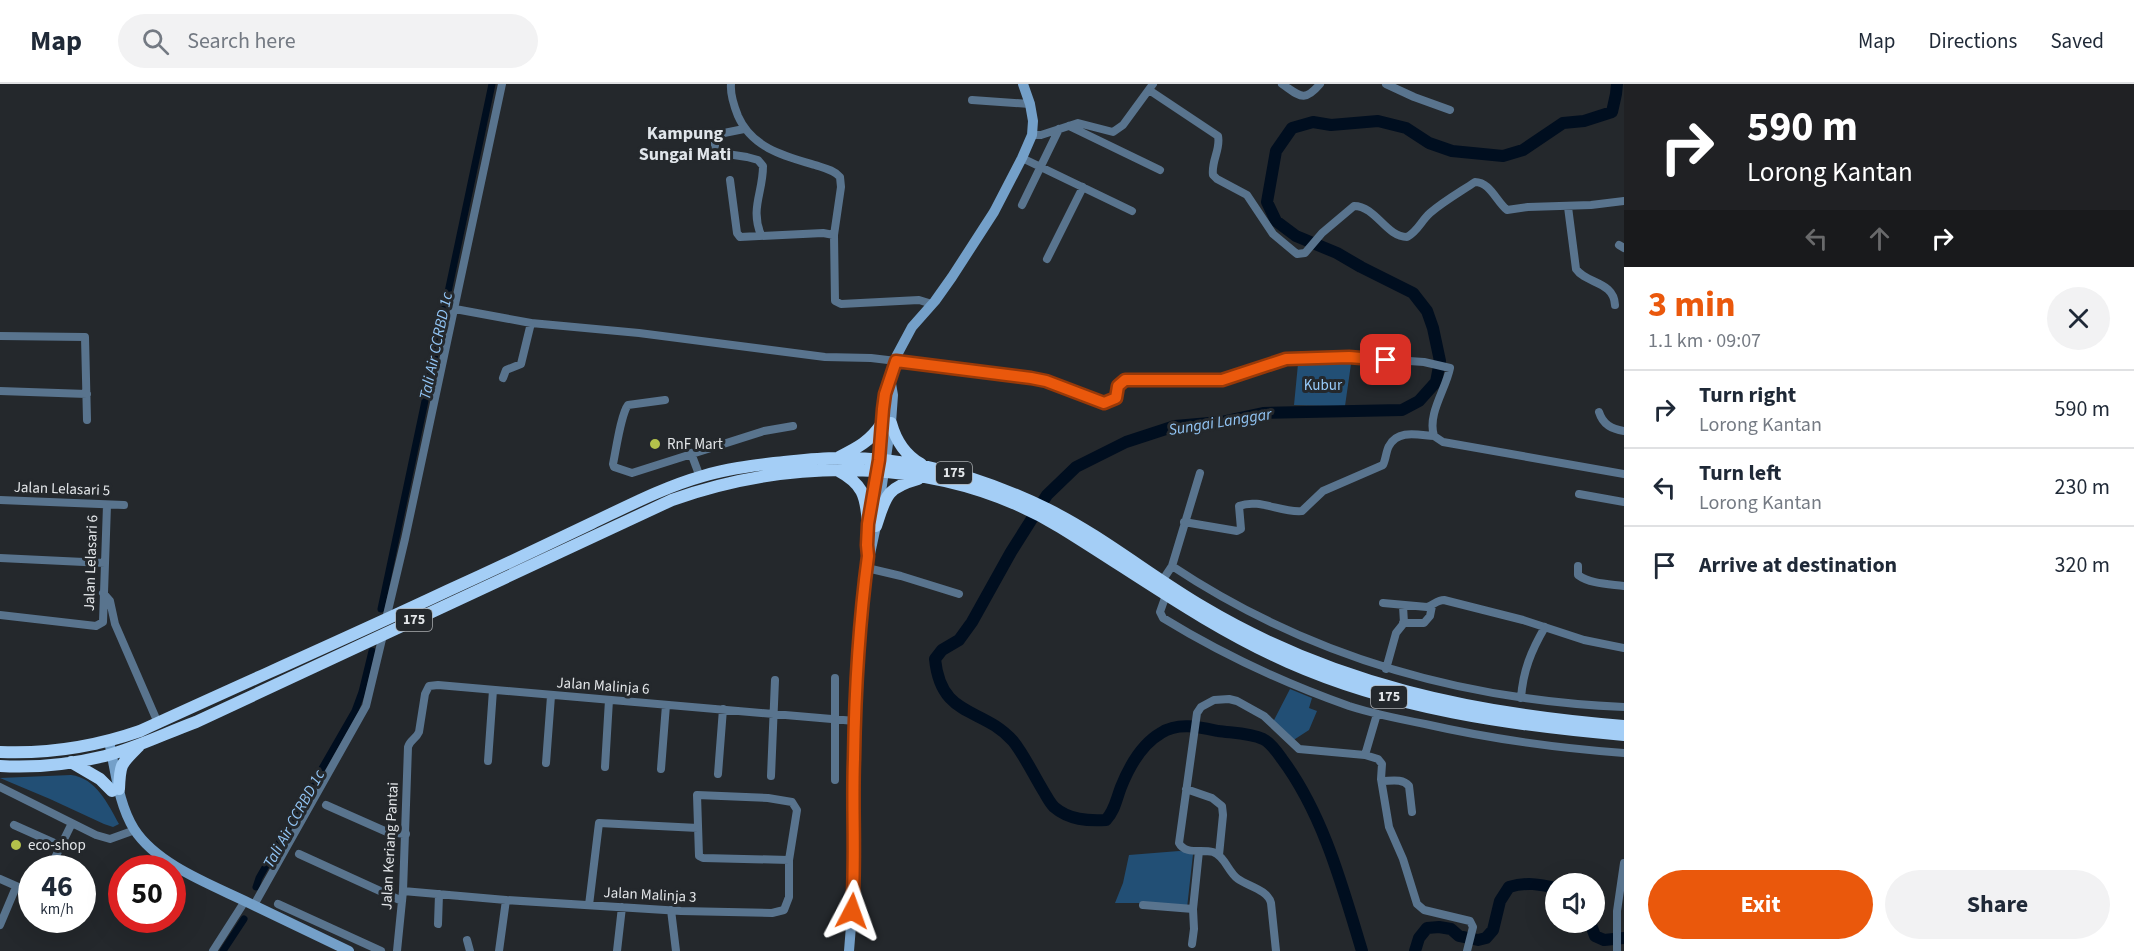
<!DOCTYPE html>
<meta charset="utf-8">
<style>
body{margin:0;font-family:"Source Sans 3",sans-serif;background:#f2f2f3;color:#1f2937;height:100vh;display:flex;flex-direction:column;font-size:22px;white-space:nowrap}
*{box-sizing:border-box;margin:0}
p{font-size:20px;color:#747a83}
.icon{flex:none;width:33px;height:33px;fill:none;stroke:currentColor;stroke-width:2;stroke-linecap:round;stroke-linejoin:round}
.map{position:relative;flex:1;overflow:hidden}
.panel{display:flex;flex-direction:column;background:#fff;width:510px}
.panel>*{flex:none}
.guide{background:#202124;color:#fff;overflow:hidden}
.controls{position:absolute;left:1545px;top:789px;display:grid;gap:12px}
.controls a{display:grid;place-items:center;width:60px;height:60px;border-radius:50%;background:#fff;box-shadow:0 6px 24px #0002;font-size:30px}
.speed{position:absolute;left:18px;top:771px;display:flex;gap:12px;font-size:30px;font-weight:700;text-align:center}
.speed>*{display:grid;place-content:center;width:78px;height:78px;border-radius:50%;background:#fff;box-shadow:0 6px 24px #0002;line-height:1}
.speed small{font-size:15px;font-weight:400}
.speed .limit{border:9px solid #d22;background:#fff;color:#111}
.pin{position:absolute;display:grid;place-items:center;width:51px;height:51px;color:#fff;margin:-26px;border-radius:12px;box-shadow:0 3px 9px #0006}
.me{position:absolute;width:66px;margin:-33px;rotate:4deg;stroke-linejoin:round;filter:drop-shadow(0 0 4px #0008)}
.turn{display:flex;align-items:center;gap:21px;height:126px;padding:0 24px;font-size:27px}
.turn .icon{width:78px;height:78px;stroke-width:2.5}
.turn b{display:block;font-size:42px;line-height:51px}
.lanes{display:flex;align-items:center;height:57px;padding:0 24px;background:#0003;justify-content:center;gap:30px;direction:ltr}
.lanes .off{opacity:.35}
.round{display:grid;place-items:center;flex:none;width:63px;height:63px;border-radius:32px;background:#f2f2f3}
.head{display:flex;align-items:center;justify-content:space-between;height:102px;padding:0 24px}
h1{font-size:36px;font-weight:700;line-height:45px;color:#ea580c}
.action{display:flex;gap:12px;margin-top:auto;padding:12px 24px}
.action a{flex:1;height:69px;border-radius:36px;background:#ea580c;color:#fff;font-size:24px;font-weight:700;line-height:69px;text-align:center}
.action a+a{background:#f2f2f3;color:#1f2937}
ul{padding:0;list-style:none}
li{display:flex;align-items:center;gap:18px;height:78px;padding:0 24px;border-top:2px solid #e0e1e3}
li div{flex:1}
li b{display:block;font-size:22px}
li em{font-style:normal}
header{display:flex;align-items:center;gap:36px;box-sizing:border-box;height:84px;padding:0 30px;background:#fff;border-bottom:2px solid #e0e1e3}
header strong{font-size:28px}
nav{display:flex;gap:33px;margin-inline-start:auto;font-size:21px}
.search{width:420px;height:54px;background:#f2f2f3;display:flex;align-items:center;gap:15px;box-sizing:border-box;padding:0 21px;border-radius:33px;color:#747a83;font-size:22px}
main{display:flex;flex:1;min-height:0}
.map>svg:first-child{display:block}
.green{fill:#224f75}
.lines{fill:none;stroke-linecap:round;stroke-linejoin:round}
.canal{stroke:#000e1f;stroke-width:7}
.river{stroke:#000e1f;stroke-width:12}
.minor{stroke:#59748e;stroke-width:8}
.secondary{stroke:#74a0c9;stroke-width:10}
.trunk{stroke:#a4cef6;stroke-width:12}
.route-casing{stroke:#983908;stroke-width:15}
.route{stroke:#ea580c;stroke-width:10}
.poi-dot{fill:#b3c24b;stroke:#24282c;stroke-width:2}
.labels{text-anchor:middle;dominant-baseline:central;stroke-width:6;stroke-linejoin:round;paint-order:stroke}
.shield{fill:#24282c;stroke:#aaadb0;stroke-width:1.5}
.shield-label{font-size:14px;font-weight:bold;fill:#e3e6e9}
.park-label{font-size:15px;fill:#98cbfb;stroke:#24282c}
.poi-label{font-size:15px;fill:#e3e6e9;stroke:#24282c;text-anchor:start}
.street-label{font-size:15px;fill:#e3e6e9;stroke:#24282c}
.water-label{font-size:16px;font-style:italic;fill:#92c5f5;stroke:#24282c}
.quarter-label{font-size:18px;font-weight:bold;fill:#e0e5ea;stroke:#24282c}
</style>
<header>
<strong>Map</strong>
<div class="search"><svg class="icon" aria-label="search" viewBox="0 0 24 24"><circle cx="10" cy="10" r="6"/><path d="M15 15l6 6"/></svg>Search here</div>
<nav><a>Map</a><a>Directions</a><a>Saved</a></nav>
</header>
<main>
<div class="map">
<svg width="1624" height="867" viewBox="0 0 1624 867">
<rect width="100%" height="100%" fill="#24282c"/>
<path class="green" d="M1298,280h53l-6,42 -51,-1z
M1290,605l22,9 -3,10 8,3 -8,19 -17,11 -19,-19z
M71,691c25,3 37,29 48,49l-6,3 -9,-3 -54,-25 -50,-21z
M1179,767l11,1 3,2 -6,54 -39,-5h-33l8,-20 6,-28z"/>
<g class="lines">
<path class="canal" d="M381,525l111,-525
M256,803l3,-9 96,-167 7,-19 10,-41
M223,867l21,-32"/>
<path class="river" d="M1590,838l5,14 9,4 20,-2
M1362,867c-20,-66 -39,-137 -80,-192 -5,-7 -11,-16 -19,-20 -13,-6 -31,-6 -45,-8 -19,-4 -40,-9 -57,2 -19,11 -32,34 -40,54 -5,13 -6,23 -15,33 -18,1 -37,0 -52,-13 -4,-4 -7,-10 -10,-15 -10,-16 -19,-36 -31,-51 -31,-35 -72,-22 -78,-82l7,-9 17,-10 13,-18 39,-70 36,-57 29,-28 50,-25 49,-16 46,-4 42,-9 139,-3 17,-9 17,-19 4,-21 -7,-33 -6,-17 -14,-18 -52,-26 -24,-14 -41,-17 -20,-15 -9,-19 9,-51 16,-23 21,-6 18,3 47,-4 28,7 23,15 23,8 51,5 20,-6 40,-27 21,-2 28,-9 4,-18 1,-10
M1415,867l4,-13 8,-10 12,-1 12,2 8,7 19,4 8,-2 7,-8 7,-29 9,-14c17,-5 30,-3 47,1"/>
<path class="minor" d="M731,0c-1,11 3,22 7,32 14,32 46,40 77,49 9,3 19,5 25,12l1,10 -7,48 1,66 6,3 78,-4 13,4
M1282,0c18,12 22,19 38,0
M1386,0l28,13 36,13
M1149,6l69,46c3,13 -7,25 -5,39l4,4 30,16 26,39 24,20 8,-1 17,-20 32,-27c22,0 32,31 53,31 11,-6 14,-16 23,-24 14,-12 30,-21 45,-31 15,0 21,19 32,28l21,-3 63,-2 33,-4
M972,16l58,4
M1069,42l91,44
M744,45l-25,5 -4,8v8l5,3 27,4 11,3 5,6c0,27 -13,42 -2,69
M1032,51h9l37,-12 35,9 10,-7 30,-41
M1022,74l110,53
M730,96l7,53 3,4 83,-4 11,2
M1022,121l37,-76
M1568,123l8,62c10,15 38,12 39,36
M1619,161l5,3
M1047,175l36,-72
M455,225l76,14 108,10 186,24 46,1 160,19 15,4 58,22 12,-5 2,-12 7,-7 39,-1 58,2 64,-21 63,-2 75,5 26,6c-4,21 -23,46 -16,68l9,6 181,32
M0,252l85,1 2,83
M503,294l3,-8 15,-6 10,-41
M0,307l87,3
M665,316l-37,5c-7,9 -12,45 -15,59l1,3 18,6 132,-42 29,-5
M1599,328c4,13 13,17 25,19
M691,369l9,24
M1579,410l45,8
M0,416l124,5
M1184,438l53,9 4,-2 -2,-23c20,-8 42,7 63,5l21,-20 60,-26c3,-6 3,-14 6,-19 9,-17 29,-11 45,-10
M0,474l105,5
M1172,482c137,91 288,134 452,141
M1578,482v9c12,9 31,9 46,11
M867,484l34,8 58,18
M1162,497l10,-15 28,-93
M103,509l7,8 5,23 43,99
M1166,511l-6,17 3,6c57,35 124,66 186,88 25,8 50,13 76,18 66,15 132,24 199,29
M1383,519l44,4c7,-2 10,-7 17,-7l79,20 61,20 40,8
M0,531l96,11 7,-4 4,-117
M386,535l19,-80 97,-455
M1403,539h21l6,-7 2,-10
M1386,585l10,-36 8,-10 -1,-17
M1521,614c2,-27 10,-47 24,-71
M1365,671l13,4 4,5 -1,15 8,48 14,32 14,45 7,6 46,11 3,6 -6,24
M488,677l5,-71
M546,679l5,-67
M605,683l4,-67
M661,685l5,-64
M718,690l5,-65
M771,692l4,-96
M835,696v-102
M1382,697c9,0 20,-3 27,5l3,26
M0,703l96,48 14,4 25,-9
M1186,705l26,9 10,8 1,9 -4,40
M326,721l61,27 19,2
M14,741l47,21
M299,770l103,47
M50,784l22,-45
M0,795l32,14
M403,807l103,9 175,11 91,2 12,-3 5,-13v-37l8,-50 -5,-8 -24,-4 -71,-3 2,61 4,2 86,2
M278,820l103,47
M254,821l112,-199 17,-71
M589,821l10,-82 99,5
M1143,821l50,4
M671,826l5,41
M438,840l1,-30
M0,841l16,-38
M467,856l3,11
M1192,860l2,-15 -1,-20 6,-58
M213,867l32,-50
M397,867l6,-60 5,-144c2,-7 8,-8 11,-15l6,-38 4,-8 9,-1 417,36
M499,867l7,-51
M617,867l5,-44
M1276,867l-5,-48c-3,-13 -23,-17 -33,-24 -10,-7 -13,-23 -25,-27 -11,-3 -28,3 -34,-9l18,-130 4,-6 13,-7 15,-1 8,2 27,15 35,33 66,6 12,-41
M1617,867v-40l7,-48"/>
<path class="secondary" d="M870,433l9,-57 6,-66 12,-39 15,-28 23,-26 17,-24 42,-65 28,-54 10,-23 1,-14 -3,-17 -7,-20
M110,662c6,28 9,59 24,83 23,36 78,56 115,74 34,16 67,32 100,48
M849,867l6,-75 -1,-116 2,-68 11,-124 9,-42 15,-103 2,-28 -3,-17"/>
<path class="trunk" d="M891,339c5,18 14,32 30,41
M839,373c18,-9 32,-16 43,-34
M837,386c26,14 29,25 31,54
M876,442c10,-30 10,-38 42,-47
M0,668c48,2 94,-5 140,-21 102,-47 205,-92 307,-140 48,-22 97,-45 145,-68 36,-17 72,-36 111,-47 23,-7 47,-10 71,-13 21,-2 43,-5 64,-5 72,-1 144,19 209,51 55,27 103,67 156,98 131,78 271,107 421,119
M71,678l29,17 12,12
M0,682c35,2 72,-2 105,-10 31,-8 61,-23 91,-34l476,-222c125,-44 272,-43 388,27 75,46 147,99 228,135 106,47 221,63 336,73
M119,705c1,-26 2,-25 20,-43"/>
</g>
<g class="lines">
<defs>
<path id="route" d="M852,827c4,-51 0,-102 2,-152 1,-68 5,-136 14,-203l-1,-11 1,-21 11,-64 4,-51 2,-15 11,-33 135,17 15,3 58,22 12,-5 2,-12 7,-6h97l64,-21 63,-2 37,3"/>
</defs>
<use href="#route" class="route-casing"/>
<use href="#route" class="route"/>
</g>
<g class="poi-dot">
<circle cx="655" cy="360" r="6"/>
<circle cx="16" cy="761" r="6"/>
</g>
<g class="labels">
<g class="shield">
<rect x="936" y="378" width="36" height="22" rx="4.5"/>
<rect x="396" y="525" width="36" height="22" rx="4.5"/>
<rect x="1371" y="602" width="36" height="22" rx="4.5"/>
</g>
<g class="shield-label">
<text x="954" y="389">175</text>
<text x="414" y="536">175</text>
<text x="1389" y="613">175</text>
</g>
<g class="park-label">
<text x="1323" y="301">Kubur</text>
</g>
<g class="poi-label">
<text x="667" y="360">RnF Mart</text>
<text x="28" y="761">eco-shop</text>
</g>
<g class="street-label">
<text transform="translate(62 405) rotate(2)">Jalan Lelasari 5</text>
<text transform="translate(91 479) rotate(-88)">Jalan Lelasari 6</text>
<text transform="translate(603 602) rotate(4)">Jalan Malinja 6</text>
<text transform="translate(390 762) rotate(-87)">Jalan Keriang Pantai</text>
<text transform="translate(650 811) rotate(3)">Jalan Malinja 3</text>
</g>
<g class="water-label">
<text transform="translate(436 262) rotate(-78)">Tali Air CCRBD 1c</text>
<text transform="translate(1220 338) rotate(-9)">Sungai Langgar</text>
<text transform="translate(294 735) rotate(-61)">Tali Air CCRBD 1c</text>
</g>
<g class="quarter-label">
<text x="685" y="49">Kampung<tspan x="685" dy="21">Sungai Mati</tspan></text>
</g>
</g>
</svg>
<div class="controls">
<a><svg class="icon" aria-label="sound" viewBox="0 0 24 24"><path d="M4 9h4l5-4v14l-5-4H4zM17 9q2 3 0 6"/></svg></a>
</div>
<div class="speed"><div>46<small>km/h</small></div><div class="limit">50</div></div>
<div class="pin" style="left:1386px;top:276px;background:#d93025"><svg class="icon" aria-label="arrive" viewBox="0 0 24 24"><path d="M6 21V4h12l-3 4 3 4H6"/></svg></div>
<svg class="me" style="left:852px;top:827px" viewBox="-20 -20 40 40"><path d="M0-17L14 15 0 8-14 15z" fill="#ea580c" stroke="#fff" stroke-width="4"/></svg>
</div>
<section class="panel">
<div class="guide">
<div class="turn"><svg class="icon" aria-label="right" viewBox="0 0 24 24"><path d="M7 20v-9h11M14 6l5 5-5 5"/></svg><div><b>590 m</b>Lorong Kantan</div></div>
<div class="lanes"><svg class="icon off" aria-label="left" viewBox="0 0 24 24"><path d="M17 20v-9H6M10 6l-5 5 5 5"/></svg><svg class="icon off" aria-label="ahead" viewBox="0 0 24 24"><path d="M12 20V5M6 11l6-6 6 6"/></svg><svg class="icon" aria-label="right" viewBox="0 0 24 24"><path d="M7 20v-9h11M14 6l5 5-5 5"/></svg></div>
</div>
<div class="head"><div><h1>3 min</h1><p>1.1 km · 09:07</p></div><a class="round"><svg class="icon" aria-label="close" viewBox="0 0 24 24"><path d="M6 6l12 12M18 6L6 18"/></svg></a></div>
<ul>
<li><svg class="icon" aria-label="right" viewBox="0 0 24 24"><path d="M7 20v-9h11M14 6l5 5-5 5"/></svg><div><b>Turn right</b><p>Lorong Kantan</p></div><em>590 m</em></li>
<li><svg class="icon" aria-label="left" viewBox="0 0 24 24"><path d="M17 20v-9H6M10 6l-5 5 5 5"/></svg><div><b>Turn left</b><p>Lorong Kantan</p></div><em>230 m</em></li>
<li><svg class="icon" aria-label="arrive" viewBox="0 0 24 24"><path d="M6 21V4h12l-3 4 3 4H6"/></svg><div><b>Arrive at destination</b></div><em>320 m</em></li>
</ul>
<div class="action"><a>Exit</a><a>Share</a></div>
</section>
</main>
